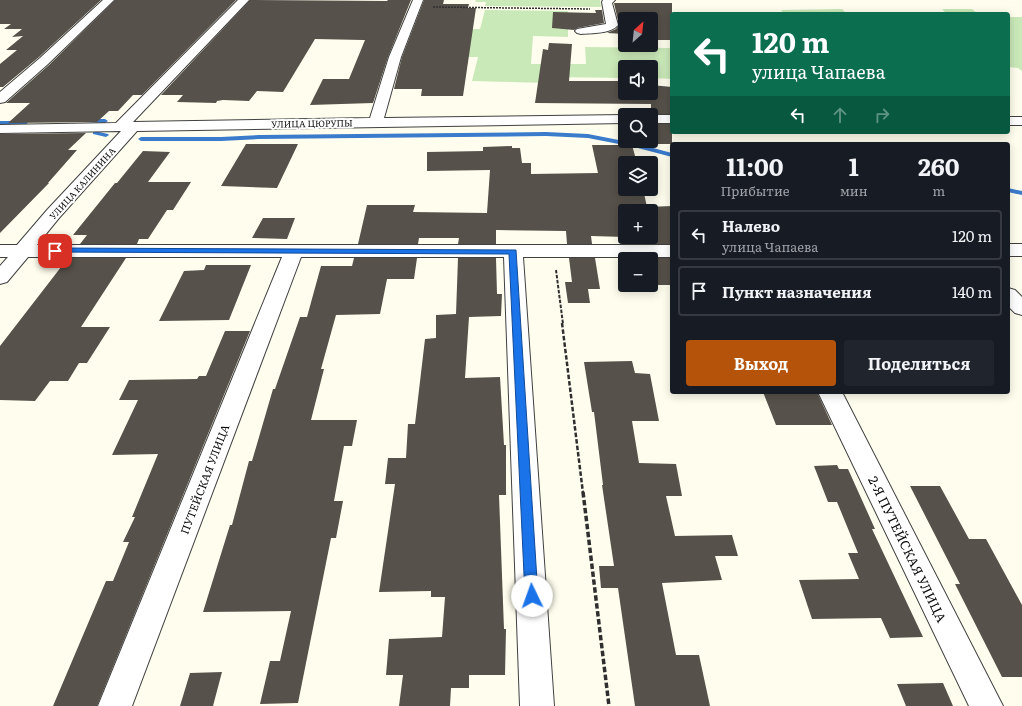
<!DOCTYPE html>
<html lang="ru">
<meta charset="utf-8">
<style>
body{margin:0;font-family:Literata,serif;background:#20242c;color:#f1f3f6;height:100vh;display:flex;flex-direction:column;font-size:15px;white-space:nowrap}
*{box-sizing:border-box;margin:0}
p{font-size:13px;color:#9ea1a6}
.icon{flex:none;width:22px;height:22px;fill:none;stroke:currentColor;stroke-width:2;stroke-linecap:round;stroke-linejoin:round}
.map{position:relative;flex:1;overflow:hidden}
.side{position:absolute;left:670px;top:142px;width:340px;height:252px;display:flex;flex-direction:column;background:#171b24;border-radius:4px;box-shadow:0 2px 10px #0003}
.side>*{flex:none}
.hud{position:absolute;left:670px;top:12px;width:340px;height:122px;border-radius:4px;box-shadow:0 2px 10px #0003;background:#0b6e4f;color:#fff;overflow:hidden}
.needle{width:26px;rotate:27deg}
.tools{position:absolute;left:618px;top:12px;display:grid;gap:8px}
.tools a{display:grid;place-items:center;width:40px;height:40px;border-radius:4px;background:#171b24;box-shadow:0 2px 10px #0003;font-size:20px}
.pin{position:absolute;display:grid;place-items:center;width:34px;height:34px;color:#fff;margin:-17px;border-radius:8px;box-shadow:0 2px 6px #0006}
.me{position:absolute;width:44px;margin:-22px;rotate:357deg;stroke-linejoin:round;filter:drop-shadow(0 0 3px #0008)}
.turn{display:flex;align-items:center;gap:14px;height:84px;padding:0 16px;font-size:18px}
.turn .icon{width:52px;height:52px;stroke-width:2.5}
.turn b{display:block;font-size:28px;line-height:34px}
.lanes{display:flex;align-items:center;height:38px;padding:0 16px;background:#0003;justify-content:center;gap:20px;direction:ltr}
.lanes .off{opacity:.35}
.eta{display:flex;justify-content:space-evenly;align-items:center;height:68px;text-align:center}
.eta b{font-size:24px;font-weight:700;line-height:28px}
.primary-button{display:flex;gap:8px;margin-top:auto;padding:8px 16px}
.primary-button a{flex:1;height:46px;border-radius:4px;background:#b45309;color:#fff;font-size:16px;font-weight:700;line-height:46px;text-align:center}
.primary-button a+a{background:#20242c;color:#f1f3f6}
ul{padding:0;list-style:none}
li{display:flex;align-items:center;gap:12px;height:50px;margin:0 8px 6px;padding:0 8px;border:2px solid #363941;border-radius:4px}
li div{flex:1}
li b{display:block;font-size:15px}
li em{font-style:normal}
.map>svg:first-child{display:block}
.green{fill:#cae9b8}
.lines{fill:none;stroke-linecap:round;stroke-linejoin:round}
.stream{fill:#3b7bcc;fill-rule:evenodd}
.building{fill:#56514a}
.minor-casing{stroke:#404040;stroke-width:2}
.path-far3{stroke:#2f2f2f;stroke-width:1.5;stroke-dasharray:2 1;stroke-linecap:butt}
.path-far2{stroke:#2f2f2f;stroke-width:2;stroke-dasharray:3.5 1.5;stroke-linecap:butt}
.path-far1{stroke:#2f2f2f;stroke-width:2.5;stroke-dasharray:4.5 2;stroke-linecap:butt}
.path{stroke:#2f2f2f;stroke-width:3.5;stroke-dasharray:5.5 2.5;stroke-linecap:butt}
.minor{fill:#fff;fill-rule:evenodd}
.route{fill:#1a73e8;stroke:#114b97}
.labels{text-anchor:middle;dominant-baseline:central;stroke-width:4;stroke-linejoin:round;paint-order:stroke}
.far-street-label{font-size:9px;fill:#0d0d0d;stroke:#fff}
.street-label{font-size:11px;fill:#0d0d0d;stroke:#fff}
.near-street-label{font-size:13px;fill:#0d0d0d;stroke:#fff}
</style>
<div class="map">
<svg width="1022" height="706" viewBox="0 0 1022 706">
<rect width="100%" height="100%" fill="#fffeee"/>
<path class="green" d="M476,0h124l1,7 -116,-1 1,-4h-11z
M842,9l3,3h100l-3,-3h30l6,5h-236h42l-3,-4z
M485,10l83,1v26l-35,-1 -2,28h55l-1,-17 87,1v31l-21,-1v-11h-26v11l-76,-1v6l-77,-2 6,-24h-15l7,-28h10z
M1008,17h14v54l-4,-3 -10,-1z"/>
<g class="lines">
<path class="stream" d="M87,119h18l3,2 -3,2 -20,-1v-2z
M0,121h25l3,2 -3,2h-25z
M95,131l13,3 1,1 -3,2 -13,-3v-2z
M546,132l42,2 46,9 38,10v4l-38,-10 -46,-9 -42,-2 -287,3 -38,2h-80l-3,-2 3,-2h80l38,-2z
M1008,188l14,3v4l-14,-3z"/>
</g>
<path class="building" d="M0,0h101l-62,57 -36,30h-3v-23l17,-14h-11l17,-14 -11,1 10,-8h-18l7,-5h-11z
M115,0h121l-94,95h-9l-15,16h-9l-12,11 -89,1 22,-20h-24l43,-38z
M250,0l137,1 1,-1h23l-23,57 -15,46 -63,2 13,-26h26l16,-39h-2l-48,-1 -32,53 -26,-1 -8,10 -26,-1 -6,1 -1,2 -39,-1 6,-7h-22z
M424,0h20l-1,4h26l-1,4h8l-13,88h-42l1,-7h-28l8,-32z
M614,3h58v37h-21v-21h-26v20v-5l-18,-1 9,-4 3,-4z
M595,10h7l2,13 -27,5 -3,2 -22,-2 1,-16 43,1z
M549,43l23,1 -3,37h56v12h26v-8l21,2v27h-21v-10l-116,-1 8,-54 5,1z
M651,124h21v20h-21z
M86,133l-18,17h9l-29,33h1l-49,50v-99z
M246,144h52l-21,44 -56,-2z
M592,145h40l5,18h-12v26h18l4,18 25,-1v38h-31l-2,-7h12v-26h-26v26l-34,-1 1,8h-25l-1,-13 -70,-1v14h-38l1,-6h-40l-1,6h-60l9,-39h48l-2,7 74,1 3,-43 -63,1v-19l56,-1v-4l29,-1v2h8l2,15h9v11l67,-1z
M143,151l27,1 -22,30h43l-18,28h-6l-19,29h-9l-2,5h-57l7,-9h-14l42,-52h2z
M263,218h32l-8,21 -35,-1z
M68,258h58l-45,69h29l-23,36h-8l-11,18h-18l-15,20 -35,-1v-54z
M354,258h63l-3,21h-27l-7,35 -44,1 -15,54h3l-13,51h46l-5,26h-8l-10,55h9l-7,37h-5l-33,165 -38,1 10,-43h10l11,-50 -88,1 27,-87h2l17,-64h3l21,-72h2l25,-72h7l14,-51h31z
M458,258h38l1,36h5l-1,22 -32,1 -4,61 35,-1 4,68h2v50h-7l5,134h2l-1,46h-36v13h-18l-1,18h-51l4,-31h-17l3,-36 53,-2 3,-40h-14v-6l-52,1 16,-108h-10l3,-26h18l2,-34h7l10,-85 11,-1v-23l20,-1z
M569,258h26l5,31h-12l2,14h-22l-3,-21h7z
M672,258v27h-21v-27z
M206,265h45l-22,55 -70,1 25,-50 20,-1z
M225,331h25l-153,375h-44l53,-125h7l16,-39h-6l12,-25h-3l26,-63 -46,1 26,-55h-19l10,-20 68,-1 2,-3h7z
M632,361l3,12 15,1 9,47h-27l7,42 37,1 6,32h-16l9,40 57,-1 6,21h-23l7,24 -60,3 14,72h23l11,51h-75l-17,-118h-17l-2,-22h15l-12,-81h1l-9,-73h-2l-8,-50z
M763,392h54l15,33h-56z
M837,465l2,4h9l27,60h-3l51,108 -33,1 -9,-20 -69,1 -13,-39 60,-1 -11,-26h10l-21,-51h-9l-14,-36z
M910,486h30l29,53h17l36,66v72h-20l-47,-93h5z
M222,672l-9,34h-33l10,-33z
M943,683l10,23h-47l-9,-22z"/>
<g class="lines">
<defs>
<path id="minor" d="M103,0h11l-66,64 -43,38 -5,1v-11l40,-34z
M238,0h11l-116,122 237,-4 19,-61 24,-57h10l-22,57 -17,61 241,-3h1l-1,8 -488,8 -78,87 -22,27h635v12h-149l31,449h-34l-16,-449h-203l-169,449h-34l184,-449h-254l-21,25 -7,2v-18l8,-9h-8v-12h17l30,-35 74,-79 -121,2v-8l116,-2z
M603,0h12l-3,3 6,22c-7,9 -26,8 -37,9l-4,-1 -2,-2 2,-2 29,-5 -4,-22z
M650,115h22v8h-21z
M1008,117h14v8h-14z
M1008,244h14v12h-14z
M1008,288l7,2 7,7v18l-7,-2 -7,-7z
M818,392h24l161,314h-34z"/>
</defs>
<use href="#minor" class="minor-casing"/>
<path class="path-far3" d="M433,7l157,2"/>
<path class="path-far2" d="M556,270l7,54"/>
<path class="path-far1" d="M562,323l21,170"/>
<path class="path" d="M583,492l26,214"/>
<use href="#minor" class="minor"/>
</g>
<path class="route" d="M55,248l461,2 22,346 -2,4 -4,2 -5,-2 -2,-4 -16,-342 -457,-2v-3z"/>
<g class="labels">
<g class="far-street-label">
<text transform="translate(312 123) rotate(-1)">УЛИЦА ЦЮРУПЫ</text>
<text transform="translate(82 183) rotate(-48)">УЛИЦА КАЛИНИНА</text>
</g>
<g class="street-label">
<text transform="translate(204 479) rotate(-69)">ПУТЕЙСКАЯ УЛИЦА</text>
</g>
<g class="near-street-label">
<text transform="translate(908 549) rotate(64)">2-Я ПУТЕЙСКАЯ УЛИЦА</text>
</g>
</g>
</svg>
<div class="tools">
<a><svg class="needle" viewBox="-14 -14 28 28"><path d="M0-13l5 13h-10z" fill="#e53935"/><path d="M0 13l5-13h-10z" fill="#9ea1a6"/></svg></a>
<a><svg class="icon" aria-label="sound" viewBox="0 0 24 24"><path d="M4 9h4l5-4v14l-5-4H4zM17 9q2 3 0 6"/></svg></a>
<a><svg class="icon" aria-label="search" viewBox="0 0 24 24"><circle cx="10" cy="10" r="6"/><path d="M15 15l6 6"/></svg></a>
<a><svg class="icon" aria-label="layers" viewBox="0 0 24 24"><path d="M12 4l9 5-9 5-9-5zM3 14l9 5 9-5"/></svg></a>
<a>+</a>
<a>−</a>
</div>
<div class="pin" style="left:55px;top:251px;background:#d93025"><svg class="icon" aria-label="arrive" viewBox="0 0 24 24"><path d="M6 21V4h12l-3 4 3 4H6"/></svg></div>
<svg class="me" style="left:532px;top:596px" viewBox="-20 -20 40 40"><circle r="19" fill="#fff"/><path d="M0-13L10 11 0 6-10 11z" fill="#1a73e8"/></svg>
<div class="hud">
<div class="turn"><svg class="icon" aria-label="left" viewBox="0 0 24 24"><path d="M17 20v-9H6M10 6l-5 5 5 5"/></svg><div><b>120 m</b>улица Чапаева</div></div>
<div class="lanes"><svg class="icon" aria-label="left" viewBox="0 0 24 24"><path d="M17 20v-9H6M10 6l-5 5 5 5"/></svg><svg class="icon off" aria-label="ahead" viewBox="0 0 24 24"><path d="M12 20V5M6 11l6-6 6 6"/></svg><svg class="icon off" aria-label="right" viewBox="0 0 24 24"><path d="M7 20v-9h11M14 6l5 5-5 5"/></svg></div>
</div>
<section class="side">
<div class="eta">
<div><b>11:00</b><p>Прибытие</p></div>
<div><b>1</b><p>мин</p></div>
<div><b>260</b><p>m</p></div>
</div>
<ul>
<li><svg class="icon" aria-label="left" viewBox="0 0 24 24"><path d="M17 20v-9H6M10 6l-5 5 5 5"/></svg><div><b>Налево</b><p>улица Чапаева</p></div><em>120 m</em></li>
<li><svg class="icon" aria-label="arrive" viewBox="0 0 24 24"><path d="M6 21V4h12l-3 4 3 4H6"/></svg><div><b>Пункт назначения</b></div><em>140 m</em></li>
</ul>
<div class="primary-button"><a>Выход</a><a>Поделиться</a></div>
</section>
</div>
